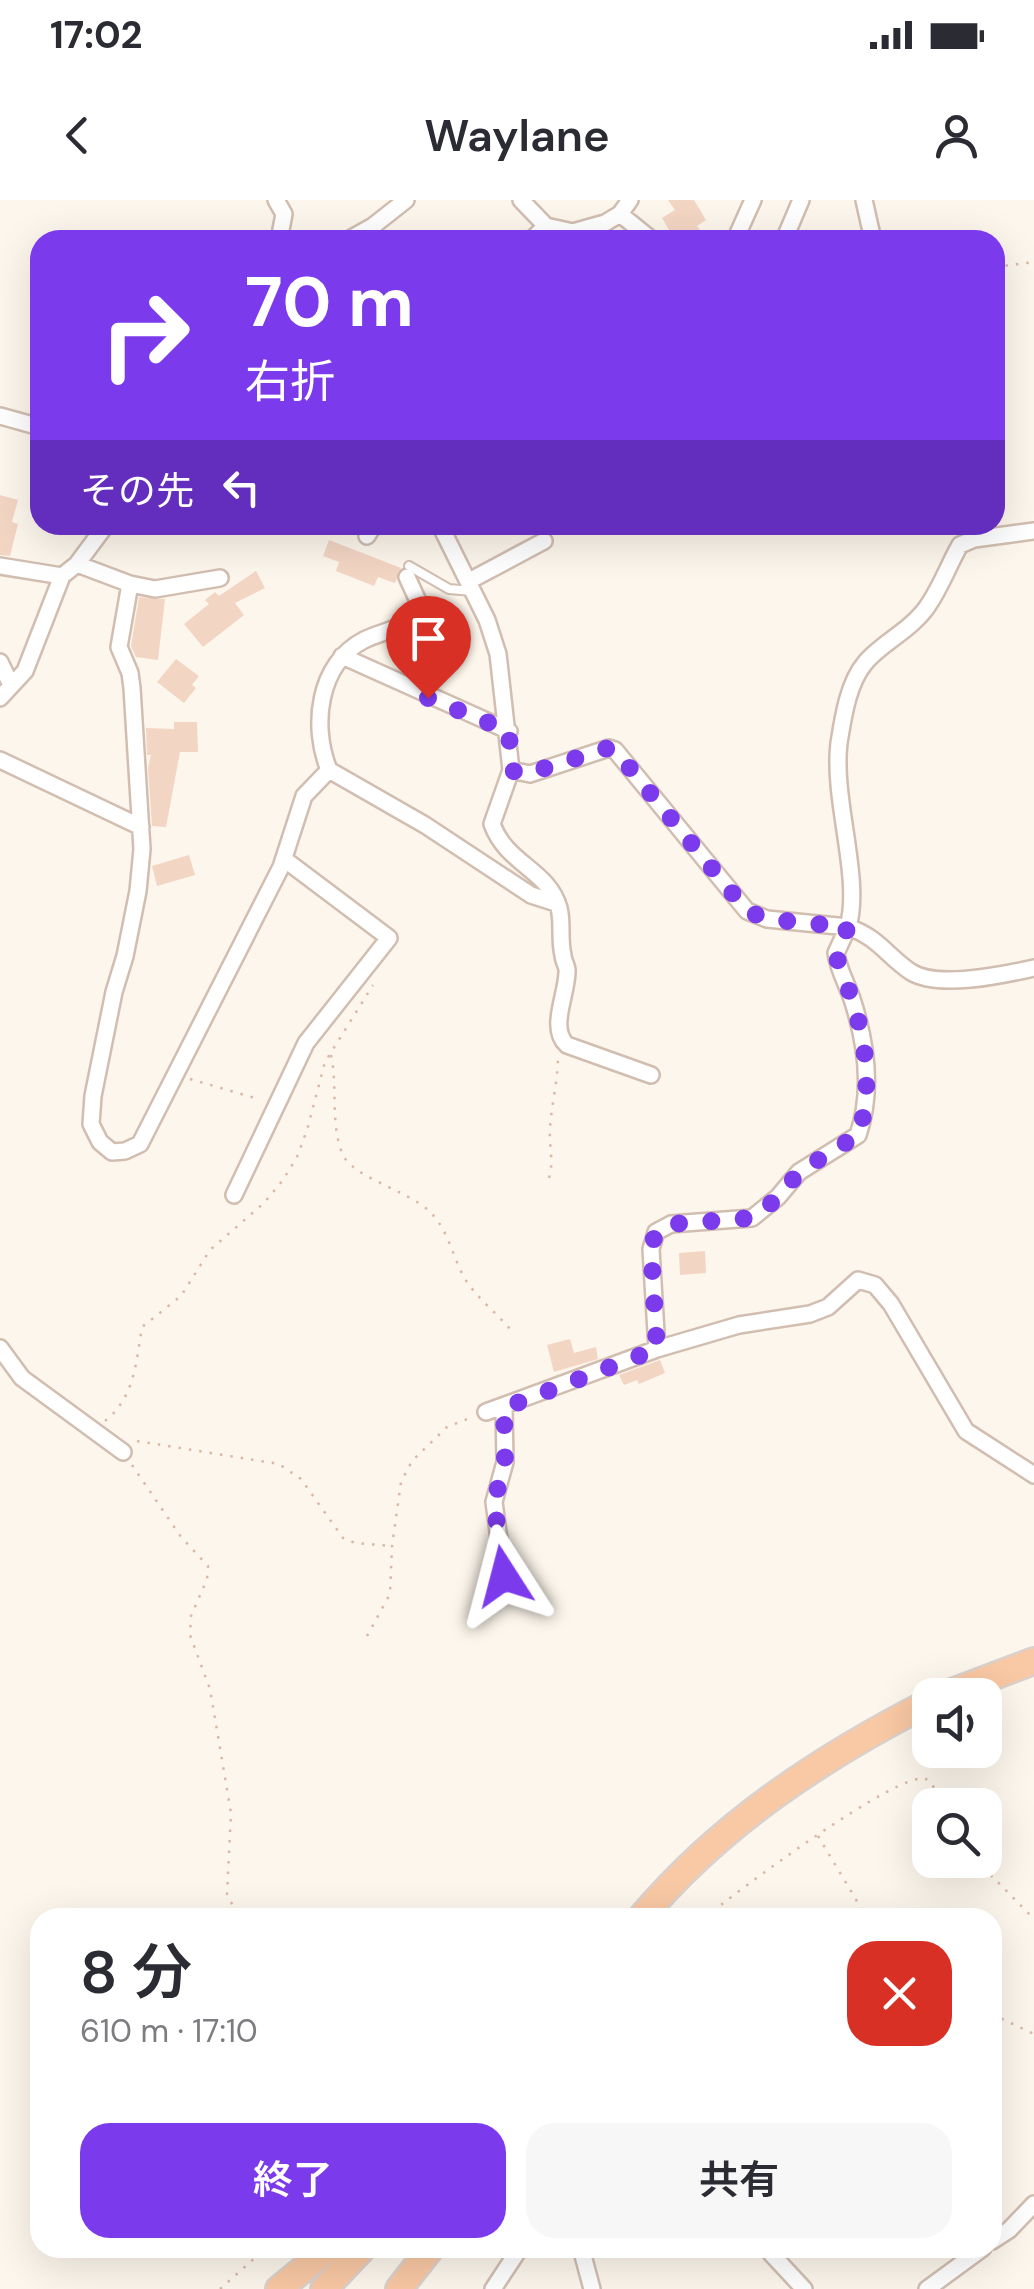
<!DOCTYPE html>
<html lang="ja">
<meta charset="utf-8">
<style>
body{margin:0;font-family:"DM Sans","Noto Sans JP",sans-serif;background:#f7f7f7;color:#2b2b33;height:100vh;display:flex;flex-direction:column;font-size:38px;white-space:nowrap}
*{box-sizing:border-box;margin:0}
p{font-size:32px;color:#7c7c81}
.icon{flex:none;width:55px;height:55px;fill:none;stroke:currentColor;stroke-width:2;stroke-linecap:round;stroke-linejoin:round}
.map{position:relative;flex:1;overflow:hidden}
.side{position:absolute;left:30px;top:1708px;width:972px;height:350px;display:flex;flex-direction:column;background:#fff;border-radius:30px;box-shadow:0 10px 40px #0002}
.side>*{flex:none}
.top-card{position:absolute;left:30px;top:30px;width:975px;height:305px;border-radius:30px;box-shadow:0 10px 40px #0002;background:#7c3aed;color:#fff;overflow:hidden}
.tools{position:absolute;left:912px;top:1478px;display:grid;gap:20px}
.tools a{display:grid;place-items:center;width:90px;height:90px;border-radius:20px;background:#fff;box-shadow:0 10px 40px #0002;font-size:50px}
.pin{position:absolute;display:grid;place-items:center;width:85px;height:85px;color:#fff;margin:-102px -42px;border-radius:50% 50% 50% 0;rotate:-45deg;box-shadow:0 0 10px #0007}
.pin .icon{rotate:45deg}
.me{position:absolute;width:110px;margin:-55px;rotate:351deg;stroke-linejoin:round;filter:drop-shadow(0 0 8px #0008)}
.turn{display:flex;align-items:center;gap:35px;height:210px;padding:0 50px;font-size:45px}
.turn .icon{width:130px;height:130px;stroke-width:2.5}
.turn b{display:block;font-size:70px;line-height:85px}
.then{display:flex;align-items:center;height:95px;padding:0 50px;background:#0003;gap:20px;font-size:38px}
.round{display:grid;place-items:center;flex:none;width:105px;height:105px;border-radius:30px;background:#f7f7f7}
.head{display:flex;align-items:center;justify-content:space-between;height:170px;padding:0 50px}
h1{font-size:60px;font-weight:600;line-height:75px}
.primary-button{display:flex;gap:20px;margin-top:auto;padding:20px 50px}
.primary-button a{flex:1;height:115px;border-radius:30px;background:#7c3aed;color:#fff;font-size:40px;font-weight:600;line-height:115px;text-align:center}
.primary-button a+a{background:#f7f7f7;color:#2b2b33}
.status{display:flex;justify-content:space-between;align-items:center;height:70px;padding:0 50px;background:#fff;direction:ltr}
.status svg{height:28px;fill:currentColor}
header{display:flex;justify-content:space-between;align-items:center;height:130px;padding:0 50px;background:#fff;font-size:45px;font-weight:600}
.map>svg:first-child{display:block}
.building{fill:#f3d5c3}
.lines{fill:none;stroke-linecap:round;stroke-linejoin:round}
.service-casing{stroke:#d1beb0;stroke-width:12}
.minor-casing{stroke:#d1beb0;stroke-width:20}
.trunk-casing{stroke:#dad1cd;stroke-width:30}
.path{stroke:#d9b8a5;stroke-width:2.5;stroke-dasharray:2.5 8;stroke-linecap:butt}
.service{stroke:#fff;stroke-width:8}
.minor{stroke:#fff;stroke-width:15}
.trunk{stroke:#f9c8a4;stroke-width:25}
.route{stroke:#7c3aed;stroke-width:18;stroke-dasharray:0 32.4}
</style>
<div class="status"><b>17:02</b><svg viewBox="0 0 49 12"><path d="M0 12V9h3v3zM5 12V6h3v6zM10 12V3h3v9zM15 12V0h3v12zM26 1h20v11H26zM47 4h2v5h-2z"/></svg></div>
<header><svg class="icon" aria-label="back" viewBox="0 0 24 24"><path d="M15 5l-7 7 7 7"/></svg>Waylane<svg class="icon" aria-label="person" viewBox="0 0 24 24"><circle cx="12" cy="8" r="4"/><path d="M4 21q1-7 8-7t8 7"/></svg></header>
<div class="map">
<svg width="1034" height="2089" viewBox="0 0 1034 2089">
<rect width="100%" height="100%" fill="#fdf6ec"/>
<path class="building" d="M668,0h26l12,20 -9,6 10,14h-32l-13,-22 13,-8z
M0,295l18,5 -6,22 6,2 -8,32 -10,-1z
M329,340l72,28 -6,15 -17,-6 -4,9 -38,-15 3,-9 -16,-6z
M256,371l9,17 -30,15 9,12 -41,32 -19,-23 25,-20 -4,-4 10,-8 4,4z
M139,397l26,2 -7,61 -22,-3 -5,-11z
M176,459l23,17 -7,9 4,3 -12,15 -27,-21z
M174,522h23l1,30h-18l-14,75 -14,-1 -4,-58 3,-13h-4l-1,-27 28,1z
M189,655l6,20 -38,11 -5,-20z
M705,1051l1,22 -26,2 -1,-22z
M570,1139l4,14 22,-6 2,12 -44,13 -7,-27z
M660,1160l5,13 -26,11 -2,-4 -13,5 -5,-10z"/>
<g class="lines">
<defs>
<path id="service" d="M409,366l40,23 23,2"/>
<path id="minor" d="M276,0l8,14 -5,26
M521,0l25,26 27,6 32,-9 15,-9 10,-14
M864,0l9,40
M620,14l32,26
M348,40l25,-14 33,-26
M531,40l15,-14
M735,40l18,-40
M784,40l17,-40
M0,216l40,11
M440,325l47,95 11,34 13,116 -19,54c15,41 56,45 67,84 4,15 0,32 4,47 0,5 4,11 4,15 1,23 -19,58 0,75l84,30
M1034,331l-60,8 -14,6c-12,21 -19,42 -33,62 -17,24 -47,37 -62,56 -17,20 -22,55 -26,80 -7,57 23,135 9,184 30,10 39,29 63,45 27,17 92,3 123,-4
M367,336l7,-11
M77,364l53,20 25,5 65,-11
M0,366l62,10
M469,381l75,-40
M130,384l-11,63 11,26 2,15 10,161 -4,42 -13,65 -11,36 -21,104 -2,28 9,18 12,10 13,-1 15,-7 141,-277 23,-71 25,-26c-18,-44 -11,-106 35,-130 16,-8 35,-10 49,-22l5,-17 -11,-24
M342,456l167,75
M0,462l11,23
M0,498l25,-27 37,-95 15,-12 29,-39
M0,560l141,67
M329,570l96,55 106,70 25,8
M511,570l19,4 79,-26 6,2 132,161 20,8 81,8 -12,26c2,16 11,31 16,46 14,43 21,92 6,136l-59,37 -21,25 -26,21 -81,6 -15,8 -5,17 6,100
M234,995l72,-152 83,-105 -105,-79
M0,1148l22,30 101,74
M486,1212l171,-63 82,-24 71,-11 18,-7 30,-27 17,5 16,19 75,127 68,44
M504,1376l-10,-74 11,-40 -1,-54
M992,2041l17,-11 25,-26
M581,2048l11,41
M766,2048l38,41
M493,2089l27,-41
M927,2089l56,-41"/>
<path id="trunk" d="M944,1495l90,-34
M641,1718c79,-94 181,-161 289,-216
M279,2089l50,-41
M324,2089l39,-41
M399,2089l32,-41"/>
</defs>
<use href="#service" class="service-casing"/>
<use href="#minor" class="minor-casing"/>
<use href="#trunk" class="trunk-casing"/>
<path class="path" d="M995,67l39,-5
M331,855c7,32 -1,67 11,98 9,24 65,37 87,58 21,19 24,52 40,74 12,16 29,30 42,45
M190,879l65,19
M549,978c5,-17 0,-31 1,-48 1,-25 8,-48 8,-74
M105,1221c30,-24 31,-59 37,-94l39,-31 29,-46 54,-47 19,-23 14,-23 10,-27 18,-68 48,-77
M137,1241l142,23 22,15 42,59 12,5 37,3
M132,1265l49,72 27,29 -1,13 -16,37 -1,19 20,54 21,124 -4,81 12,24
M367,1436l23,-42 2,-48 9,-64 11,-21 35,-34 23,-9
M818,1636l49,82
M976,1660l58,59
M705,1718c26,-23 197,-150 221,-139 8,4 12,18 15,26
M992,1814l42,20
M220,2089l46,-41"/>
<use href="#service" class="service"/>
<use href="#minor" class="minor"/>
<use href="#trunk" class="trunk"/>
</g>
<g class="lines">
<path class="route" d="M428,498l81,33 2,39 12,5 85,-27 7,2 132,161 20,8 81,8 -12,26c3,16 11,31 16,46 14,43 21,93 6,136l-59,37 -21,26 -26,20 -81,6 -15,8 -5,16 6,101 -153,59 1,54 -11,40 10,74"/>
</g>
</svg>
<div class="tools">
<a><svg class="icon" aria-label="sound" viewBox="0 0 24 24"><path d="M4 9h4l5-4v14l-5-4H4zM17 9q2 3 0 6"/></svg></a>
<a><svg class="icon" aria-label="search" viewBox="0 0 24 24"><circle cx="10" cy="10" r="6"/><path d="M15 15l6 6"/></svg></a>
</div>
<div class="pin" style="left:428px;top:498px;background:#d93025"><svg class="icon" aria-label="arrive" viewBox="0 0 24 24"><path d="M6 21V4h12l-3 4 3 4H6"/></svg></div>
<svg class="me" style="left:504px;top:1376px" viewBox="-20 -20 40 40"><path d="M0-17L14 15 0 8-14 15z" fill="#7c3aed" stroke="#fff" stroke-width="4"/></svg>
<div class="top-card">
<div class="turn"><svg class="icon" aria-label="right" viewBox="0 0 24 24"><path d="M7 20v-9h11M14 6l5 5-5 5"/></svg><div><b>70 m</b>右折</div></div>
<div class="then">その先<svg class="icon" aria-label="left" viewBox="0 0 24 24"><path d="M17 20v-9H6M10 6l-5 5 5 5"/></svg></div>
</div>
<section class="side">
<div class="head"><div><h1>8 分</h1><p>610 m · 17:10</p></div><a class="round" style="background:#d93025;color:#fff"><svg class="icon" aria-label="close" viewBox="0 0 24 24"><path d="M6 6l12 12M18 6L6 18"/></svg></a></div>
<div class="primary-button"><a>終了</a><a>共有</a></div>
</section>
</div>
